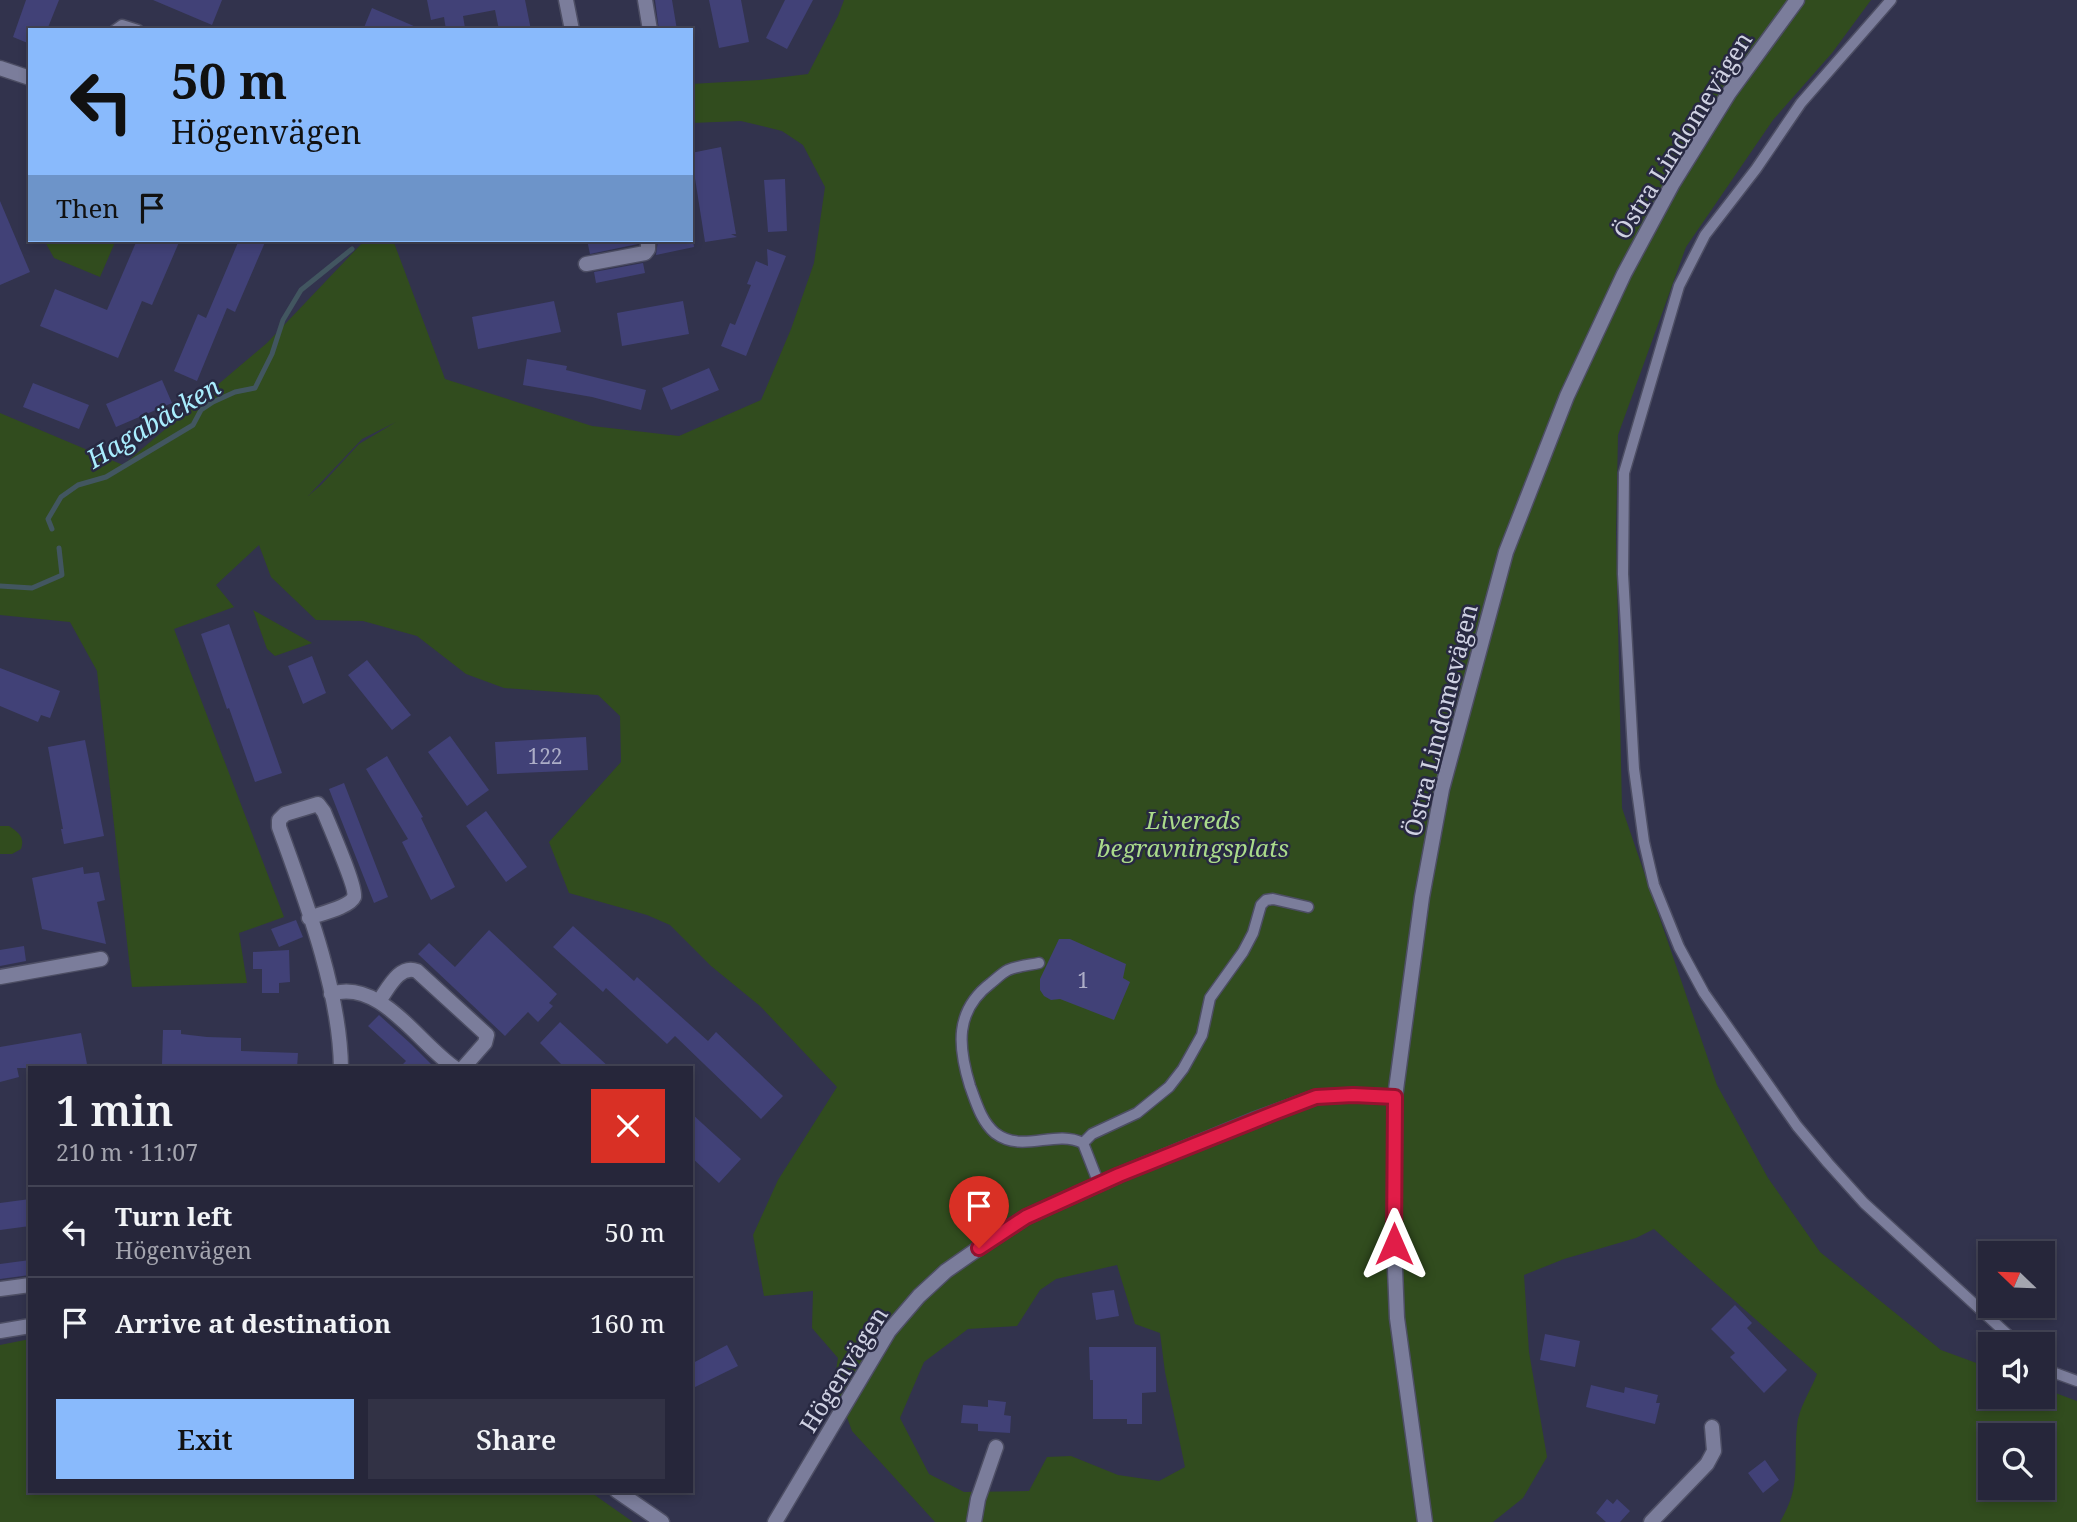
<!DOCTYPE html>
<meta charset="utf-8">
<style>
body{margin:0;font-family:"Noto Serif",serif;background:#323245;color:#f1f3f6;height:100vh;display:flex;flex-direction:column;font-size:26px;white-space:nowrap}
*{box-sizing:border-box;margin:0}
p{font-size:23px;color:#a4a5af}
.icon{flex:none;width:38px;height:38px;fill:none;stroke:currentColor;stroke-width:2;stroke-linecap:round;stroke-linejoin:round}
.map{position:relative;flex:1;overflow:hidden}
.sheet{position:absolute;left:28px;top:1066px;width:665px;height:427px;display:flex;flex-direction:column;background:#26263a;border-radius:0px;box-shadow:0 4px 10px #0003,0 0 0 2px #424354}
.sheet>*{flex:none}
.hud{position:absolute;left:28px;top:28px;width:665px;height:214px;border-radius:0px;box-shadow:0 4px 10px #0003,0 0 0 2px #424354;background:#89bafc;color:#111;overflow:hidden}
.needle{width:46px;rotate:293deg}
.buttons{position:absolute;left:1978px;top:1241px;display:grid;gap:14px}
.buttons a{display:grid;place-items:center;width:77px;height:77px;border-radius:0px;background:#26263a;box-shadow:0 4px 10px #0003,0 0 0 2px #424354;font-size:35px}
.pin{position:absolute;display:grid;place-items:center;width:60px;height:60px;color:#fff;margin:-72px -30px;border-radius:50% 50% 50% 0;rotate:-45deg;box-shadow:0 0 7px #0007}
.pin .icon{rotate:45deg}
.me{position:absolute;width:77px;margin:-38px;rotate:0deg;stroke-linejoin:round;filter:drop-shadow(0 0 5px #0008)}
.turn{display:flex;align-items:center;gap:24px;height:147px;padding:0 28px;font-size:32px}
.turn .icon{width:91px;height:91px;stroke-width:2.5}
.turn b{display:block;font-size:49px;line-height:60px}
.then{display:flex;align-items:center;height:66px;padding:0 28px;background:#0003;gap:14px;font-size:26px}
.round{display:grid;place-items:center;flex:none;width:74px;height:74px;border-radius:0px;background:#323245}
.summary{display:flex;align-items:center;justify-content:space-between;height:119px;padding:0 28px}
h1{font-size:42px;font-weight:600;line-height:52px}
.cta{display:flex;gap:14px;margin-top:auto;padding:14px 28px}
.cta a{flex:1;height:80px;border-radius:0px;background:#89bafc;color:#111;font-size:28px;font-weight:600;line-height:80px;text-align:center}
.cta a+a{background:#323245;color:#f1f3f6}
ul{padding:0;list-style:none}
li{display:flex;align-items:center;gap:21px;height:91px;padding:0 28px;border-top:2px solid #424354}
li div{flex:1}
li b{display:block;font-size:26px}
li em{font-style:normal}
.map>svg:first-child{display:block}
.green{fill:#314c1e;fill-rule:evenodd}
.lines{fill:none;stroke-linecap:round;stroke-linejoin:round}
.stream{stroke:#425660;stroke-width:5}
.building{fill:#414177}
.service-casing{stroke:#4d4e64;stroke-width:13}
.minor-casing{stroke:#4d4e64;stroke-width:17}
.tertiary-casing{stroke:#4d4e64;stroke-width:17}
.service{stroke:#7b7d9b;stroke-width:10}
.minor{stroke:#7b7d9b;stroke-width:14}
.tertiary{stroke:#7b7d9b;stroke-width:14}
.route-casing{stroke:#92132f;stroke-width:18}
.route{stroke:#e11d48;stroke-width:12}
.labels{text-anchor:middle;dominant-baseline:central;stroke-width:5;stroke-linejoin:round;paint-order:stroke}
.number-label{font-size:21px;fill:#acadc7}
.street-label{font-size:24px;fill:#cfd1e2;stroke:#282942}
.park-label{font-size:24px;font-style:italic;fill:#aadb8a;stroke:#282942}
.water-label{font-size:26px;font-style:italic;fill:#a9edfe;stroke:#282942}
</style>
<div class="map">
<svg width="2077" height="1522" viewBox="0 0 2077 1522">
<rect width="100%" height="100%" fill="#32334d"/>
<path class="green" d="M844,0h1027l-39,53 -59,67 -87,127 -68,188 -2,98 6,275 95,277 51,93 52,74 121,98 49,18v28h52v-8l35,13v121h-297c22,-37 13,-57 17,-96 1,-17 14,-36 20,-52l-163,-145 -18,9 -72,21 -40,16 5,77 18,105 -24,41 -30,24h-558l-83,-91 -18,-49 4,-24 -26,-30 1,-37 -49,5 -11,-61 25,-55 59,-93 -77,-81 -49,-40 -41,-41 -23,-10 -78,-22 -20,-51 72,-80 -1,-46 -22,-21 -94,-7 -38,-14 -49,-38 -54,-15 -47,-1 -45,-43 -12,-32 -43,40 18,22 -60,22 110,288 -45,16 8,50 -115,4 -35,-316 -27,-49 -70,-7v-202l123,52 144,-122 98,-103h28l52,139 147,47 87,10 82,-36 30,-71 23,-66 11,-76 -22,-42 -21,-14 -41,-10 -50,2v-39l69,-4 48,-6 30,-58zM396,422l-37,22 -38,41 -13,11 54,-57zM1126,1167l-147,85 -8,-9c45,-37 103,-55 155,-76zM1117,1265l18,59 25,9 5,39 20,95 -26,14 -41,-6 -47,-19 -24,1 -18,34 -65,1 -35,-18 -29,-56 24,-56 44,-33 49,-3 23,-36 16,-11zM1990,1435h52v53h-52z
M44,240h72l-16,37 -46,-19z
M253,610l59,33 -37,13 -8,-7z
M0,826h9c10,7 16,11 12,23l-9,5h-12z
M30,1339v152h559l44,31h-633v-177z"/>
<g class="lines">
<path class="stream" d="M52,529l-4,-10 13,-22 17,-12 28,-8 87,-52 8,-15 12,-8 22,-10 20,-4 17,-34 11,-34 18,-30 51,-41
M0,586l32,2 30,-13 -3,-27"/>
</g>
<path class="building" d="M26,0h33l-12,30h-17v14l-17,-7z
M153,0h69l-10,25z
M427,0h98l6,30h-32l-4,-20 -32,6 2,12 -19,2 -2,-13 -13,3z
M655,0h17l5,30h-18z
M709,0h32l8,42 -30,6z
M785,0h28l-26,49 -21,-11z
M372,8l51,22h-60z
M721,147l15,87h-5l6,3 -32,5 -14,-89z
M785,179l2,52 -19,1 -4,-52z
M0,201l30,71 -30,13z
M137,240h43l-28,65 -10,-4 -24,57 -78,-32 15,-37 52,21z
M239,240h27l-31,72 -8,-4 -30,73 -23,-10 24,-57 8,4z
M587,240h51v4l-48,10z
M658,240h35l1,7 -38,8z
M767,249l19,7 -40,100 -25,-10 9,-23 5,2 16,-40 -4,-1 9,-23 12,5z
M643,263l2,10 -49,10 -2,-11z
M554,301l7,31 -83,17 -6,-32z
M683,301l6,33 -67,12 -5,-33z
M527,359l40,7 -1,4 80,20 -5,20 -49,-13 -69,-12z
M709,368l10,22 -48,20 -9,-22z
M162,380l10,23 -56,24 -10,-23z
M33,383l56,22 -10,24 -56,-22z
M229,624l53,149 -27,9 -26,-74 -2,1 -26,-75z
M312,656l14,37 -23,11 -15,-38z
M367,660l44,55 -19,15 -44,-55z
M0,668l60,23 -10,27 -9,-3 -3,7 -38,-16z
M450,736l39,54 -22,16 -39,-54z
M586,737l2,33 -91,4 -2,-32z
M85,740l19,96 -40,8 -3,-15h2l-15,-82z
M387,756l36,61 -2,1 34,69 -24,13 -29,-58 6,-3 -42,-70z
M344,783l44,114 -14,6 -45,-114z
M486,811l41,56 -21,15 -40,-56z
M83,867l1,7 15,-2 6,28 -8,2 9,42 -64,-15 -10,-51z
M296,920l7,17 -24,10 -8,-18z
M573,926l61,55 3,-4 71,64 8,-9 67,64 -22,23 -86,-83 -8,8 -61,-56 -3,4 -50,-45z
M489,930l68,64 -8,9 4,3 -15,16 -10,-10 -23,24 -87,-82 11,-11 26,24z
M1059,939h11l56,25 -3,14 7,4 -16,38 -54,-21 -9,1 -7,-4 -4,-6v-11z
M24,946l2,15 -26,5v-16z
M289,950l1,32 -11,1v10h-17v-24h-9v-17z
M379,1015l32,29 24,24h-36l7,-7 -38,-35z
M560,1022l50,46h-45l-25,-25z
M163,1030h18v4l26,3 34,1v13l57,2 -1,15h-110v-4h-25z
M81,1033l6,31 -16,4h-54l2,9 -19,5v-35z
M691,1113l50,46 -22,24 -28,-26z
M30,1199v27l-30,4v-27z
M30,1260v15l-30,4v-15z
M1114,1290l5,26 -23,4 -4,-27z
M1735,1305l17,18 -5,5 40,42 -23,23 -34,-36 5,-4 -24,-24z
M1545,1334l35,7 -5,26 -35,-7z
M727,1345l11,21 -47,23v-25z
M1089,1347h67v45l-14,1v31h-15v-5h-34v-39h-3z
M1591,1385l33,8 1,-6 33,8 -2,8h4l-5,21 -69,-17z
M988,1400l18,2 -2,13 7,1 -1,17 -32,-2v-7l-17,-1 2,-18 25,2z
M1765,1460l14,20 -16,13 -15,-20z
M1607,1499l6,5 4,-5 13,12 -10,11h-14l-10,-9z"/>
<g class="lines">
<defs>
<path id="service" d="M1891,0l-90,103 -45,66 -51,66 -26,51 -55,187 -1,101 11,195 10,73 10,43 25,62 25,46 93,133 31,37 36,40 154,141
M115,30l7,-5 16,5
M1039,963c-10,2 -22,3 -31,7 -6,3 -12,9 -17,13 -37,28 -33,64 -21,103 6,16 11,35 25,47 28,21 59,-4 88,10l16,41
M1083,1143l9,-9 45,-21 32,-26 14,-18 19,-34 8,-37 33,-46 10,-19 8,-28 5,-5 7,-1 35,8
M2042,1365l13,8 22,8"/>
<path id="minor" d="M566,0l6,30
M645,0l5,30
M0,68l30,10
M586,264l59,-11 3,-4v-9
M309,918c10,-4 41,-11 45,-21 3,-9 -25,-72 -30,-85l-6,-8 -33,10 -6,6v7c26,72 61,163 62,241
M0,977l101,-18
M331,994c49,-16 87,49 124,74
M379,1001c9,-12 20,-37 38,-30l70,64 -2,8 -22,25
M0,1289l30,-4
M0,1331l30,-5
M617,1491l45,31
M775,1522l114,-191 30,-35 27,-25 33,-23 47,-31 93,-42 134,-55 63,-23 37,-2 42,2
M974,1522l4,-23 18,-52
M1651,1522l56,-58 7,-13 -2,-24"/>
<path id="tertiary" d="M1425,1522l-28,-204 -3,-74 1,-147 27,-200 20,-108 64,-237 61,-156 57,-122 49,-91 56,-90 68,-93"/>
</defs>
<use href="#service" class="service-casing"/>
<use href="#minor" class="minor-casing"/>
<use href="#tertiary" class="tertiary-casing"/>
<use href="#service" class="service"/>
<use href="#minor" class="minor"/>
<use href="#tertiary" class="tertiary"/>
</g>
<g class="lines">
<defs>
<path id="route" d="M979,1248l47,-31 93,-42 155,-62 42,-16 37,-2 42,2 -1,147"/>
</defs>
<use href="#route" class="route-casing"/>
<use href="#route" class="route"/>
</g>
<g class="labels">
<g class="number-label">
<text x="545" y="756">122</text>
<text x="1083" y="980">1</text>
</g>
<g class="street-label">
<text transform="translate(1682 135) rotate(-58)">Östra Lindomevägen</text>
<text transform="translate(1440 720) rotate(-76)">Östra Lindomevägen</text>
<text transform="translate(843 1369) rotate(-58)">Högenvägen</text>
</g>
<g class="park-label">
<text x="1193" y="819">Livereds<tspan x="1193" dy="28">begravningsplats</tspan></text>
</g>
<g class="water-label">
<text transform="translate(153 422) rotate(-31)">Hagabäcken</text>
</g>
</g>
</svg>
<div class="buttons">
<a><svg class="needle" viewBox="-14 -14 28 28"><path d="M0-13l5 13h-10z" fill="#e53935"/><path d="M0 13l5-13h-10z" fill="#a4a5af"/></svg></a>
<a><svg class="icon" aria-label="sound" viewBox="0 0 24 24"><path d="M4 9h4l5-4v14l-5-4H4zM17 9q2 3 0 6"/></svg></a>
<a><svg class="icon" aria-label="search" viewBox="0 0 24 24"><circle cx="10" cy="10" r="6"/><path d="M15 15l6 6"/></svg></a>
</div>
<div class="pin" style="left:979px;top:1248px;background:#d93025"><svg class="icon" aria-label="arrive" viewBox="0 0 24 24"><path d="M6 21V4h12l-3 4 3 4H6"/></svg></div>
<svg class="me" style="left:1394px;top:1244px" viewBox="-20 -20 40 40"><path d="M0-17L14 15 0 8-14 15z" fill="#e11d48" stroke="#fff" stroke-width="4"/></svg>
<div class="hud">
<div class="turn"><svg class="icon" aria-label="left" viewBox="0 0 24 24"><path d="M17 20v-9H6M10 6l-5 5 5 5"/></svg><div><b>50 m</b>Högenvägen</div></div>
<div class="then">Then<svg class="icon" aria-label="arrive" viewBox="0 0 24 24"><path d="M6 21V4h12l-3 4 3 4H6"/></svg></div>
</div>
<section class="sheet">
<div class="summary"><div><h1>1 min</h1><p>210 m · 11:07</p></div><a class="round" style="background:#d93025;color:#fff"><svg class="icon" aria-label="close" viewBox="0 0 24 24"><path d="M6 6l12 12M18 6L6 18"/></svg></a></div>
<ul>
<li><svg class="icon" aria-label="left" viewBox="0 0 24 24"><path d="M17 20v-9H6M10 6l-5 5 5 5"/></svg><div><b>Turn left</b><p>Högenvägen</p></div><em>50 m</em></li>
<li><svg class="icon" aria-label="arrive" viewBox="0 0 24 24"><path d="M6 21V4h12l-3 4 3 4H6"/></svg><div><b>Arrive at destination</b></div><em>160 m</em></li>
</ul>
<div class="cta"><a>Exit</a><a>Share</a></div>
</section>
</div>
